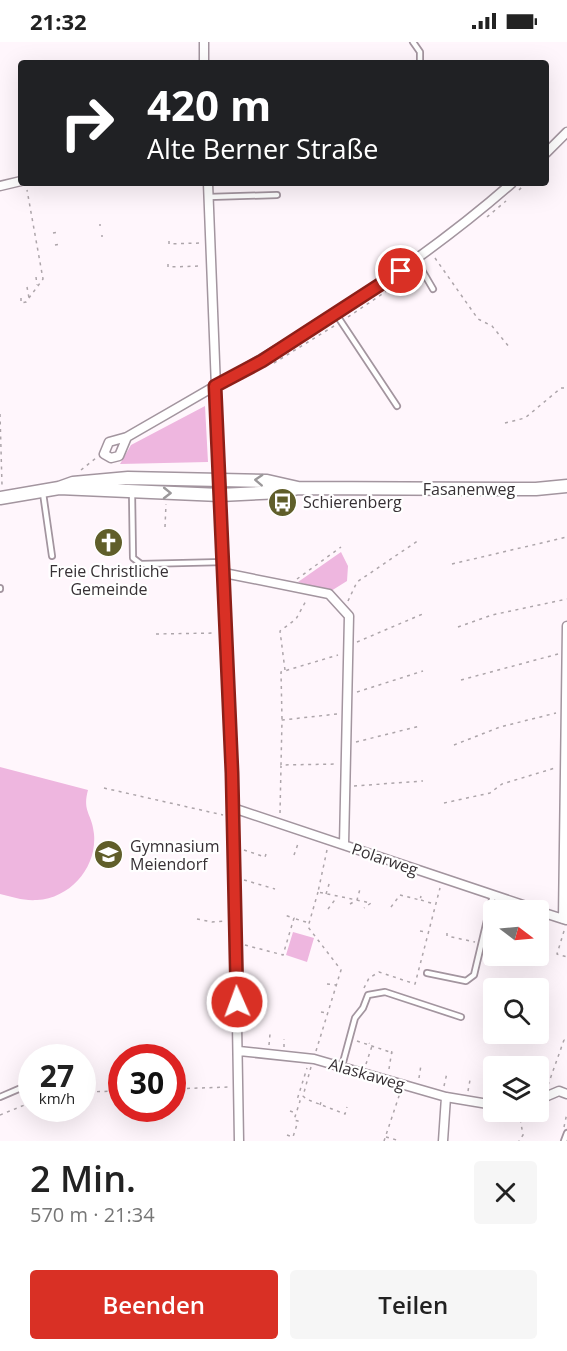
<!DOCTYPE html>
<html lang="de">
<meta charset="utf-8">
<style>
body{margin:0;font-family:"Open Sans",sans-serif;background:#f6f6f6;color:#222;height:100vh;display:flex;flex-direction:column;font-size:22px;white-space:nowrap}
*{box-sizing:border-box;margin:0}
p{font-size:20px;color:#767676}
.icon{flex:none;width:33px;height:33px;fill:none;stroke:currentColor;stroke-width:2;stroke-linecap:round;stroke-linejoin:round}
.map{position:relative;height:1099px;overflow:hidden}
.drawer{display:flex;flex-direction:column;background:#fff;flex:1}
.drawer>*{flex:none}
.top-card{position:absolute;left:18px;top:18px;width:531px;height:126px;border-radius:6px;box-shadow:0 6px 24px #0002;background:#202124;color:#fff;overflow:hidden}
.needle{width:39px;rotate:106deg}
.buttons{position:absolute;left:483px;top:858px;display:grid;gap:12px}
.buttons a{display:grid;place-items:center;width:66px;height:66px;border-radius:6px;background:#fff;box-shadow:0 6px 24px #0002;font-size:30px}
.speed{position:absolute;left:18px;top:1002px;display:flex;gap:12px;font-size:30px;font-weight:700;text-align:center}
.speed>*{display:grid;place-content:center;width:78px;height:78px;border-radius:50%;background:#fff;box-shadow:0 6px 24px #0002;line-height:1}
.speed small{font-size:15px;font-weight:400}
.speed .limit{border:9px solid #d22;background:#fff;color:#111}
.pin{position:absolute;display:grid;place-items:center;width:51px;height:51px;color:#fff;margin:-26px;border:3px solid #fff;border-radius:50%;box-shadow:0 2px 6px #0007}
.me{position:absolute;width:66px;margin:-33px;rotate:358deg;stroke-linejoin:round;filter:drop-shadow(0 0 4px #0008)}
.turn{display:flex;align-items:center;gap:21px;height:126px;padding:0 30px;font-size:27px}
.turn .icon{width:78px;height:78px;stroke-width:2.5}
.turn b{display:block;font-size:42px;line-height:51px}
.round{display:grid;place-items:center;flex:none;width:63px;height:63px;border-radius:6px;background:#f6f6f6}
.head{display:flex;align-items:center;justify-content:space-between;height:102px;padding:0 30px}
h1{font-size:36px;font-weight:600;line-height:45px}
.action{display:flex;gap:12px;margin-top:auto;padding:12px 30px}
.action a{flex:1;height:69px;border-radius:6px;background:#d93025;color:#fff;font-size:24px;font-weight:600;line-height:69px;text-align:center}
.action a+a{background:#f6f6f6;color:#222}
.status{display:flex;justify-content:space-between;align-items:center;height:42px;padding:0 30px;background:#fff;direction:ltr}
.status svg{height:16px;fill:currentColor}
.map>svg:first-child{display:block}
.green{fill:#eeb6df}
.lines{fill:none;stroke-linecap:round;stroke-linejoin:round}
.lane-casing{stroke:#a3959f;stroke-width:8}
.street-casing{stroke:#a3959f;stroke-width:11}
.secondary-casing{stroke:#a3959f;stroke-width:15}
.path{stroke:#ada5aa;stroke-width:1.5;stroke-dasharray:3 4.5;stroke-linecap:butt}
.lane{stroke:#fff;stroke-width:4.5}
.street{stroke:#fff;stroke-width:8}
.secondary{stroke:#fff;stroke-width:12}
.oneway{stroke:#9b989a}
.route-casing{stroke:#8d1f18;stroke-width:15}
.route{stroke:#d93025;stroke-width:10}
.labels{text-anchor:middle;dominant-baseline:central;stroke-width:4.5;stroke-linejoin:round;paint-order:stroke}
.street-label{font-size:16px;fill:#373135;stroke:#fff}
.poi-label{font-size:16px;fill:#373135;stroke:#fff;text-anchor:start}
</style>
<div class="status"><b>21:32</b><svg viewBox="0 0 49 12"><path d="M0 12V9h3v3zM5 12V6h3v6zM10 12V3h3v9zM15 12V0h3v12zM26 1h20v11H26zM47 4h2v5h-2z"/></svg></div>
<div class="map">
<svg width="567" height="1099" viewBox="0 0 567 1099">
<rect width="100%" height="100%" fill="#fff6fc"/>
<path class="green" d="M205,364l3,56 -88,2 11,-19z
M341,510l7,14 -1,15 -16,10 -33,-9z
M0,725l88,23c-6,22 4,23 6,44 3,33 -23,64 -57,66 -13,1 -25,-3 -37,-6z
M293,890l21,6 -7,24 -21,-7z"/>
<g class="lines">
<defs>
<path id="lane" d="M413,0l7,10v11
M208,155l69,-2
M416,218l17,29
M336,272l61,92
M132,450l1,66 8,6 83,-2
M43,451l9,63
M0,546v1
M427,931l39,8 8,-6 19,-80
M342,1024l13,-48 8,-10 5,-13 17,-3 76,25
M0,1055l21,-9
M564,1099l3,-8"/>
<path id="street" d="M204,0v21
M546,111l21,-21
M208,141l26,664 5,294
M0,144l21,-5
M127,395l-8,19 -8,2 -7,-4 5,-12 18,-5c133,-77 268,-151 385,-254
M224,531l105,21 20,22 -5,229
M233,766l305,102
M538,869l28,9
M563,877l4,-293
M239,1009l75,8 132,38 48,8
M538,1058l21,-9 8,3
M443,1099l3,-44"/>
<path id="secondary" d="M59,446l161,7 62,-3 16,-4 238,1 31,-3
M0,456l59,-10 14,-5 55,-5 139,3 31,7"/>
</defs>
<use href="#lane" class="lane-casing"/>
<use href="#street" class="street-casing"/>
<use href="#secondary" class="secondary-casing"/>
<path class="path" d="M519,148l7,-7
M487,175l19,-16
M99,183h2
M53,191l5,-1
M101,194h2
M169,199v3l31,-1
M55,203l5,-1
M435,216l43,61 14,7 18,22
M168,222v3l33,-1
M36,235l1,8
M27,245l2,11
M21,256v5l5,-1 17,-23 -16,-89
M348,275l58,-39
M274,321l60,-37
M0,372l2,71
M505,381l20,-5 36,-30h6
M81,428l15,-12
M165,485l1,-23
M452,522l115,-27
M297,537l44,-32
M348,559l9,-19 62,-42
M458,585l34,-12 75,-16
M156,592l60,-1
M357,600l68,-29
M285,628l-5,-39 16,-12 11,-20
M461,638l97,-26
M357,650l66,-21
M337,672l-55,6 -1,45 57,-1
M282,677l-1,-47 57,-17
M356,700l64,-16
M454,703l46,-18 56,-14
M354,744l69,-5
M104,746l119,27
M444,761l46,-10 12,-9 53,-16
M280,771l1,-47
M244,808l21,7 1,-3
M327,808l-9,42 53,11 -7,5
M294,813l5,-14
M244,838l31,9
M326,852l4,-13
M421,858l13,4
M350,862l7,-4 3,-11
M391,865l9,-12 20,5 1,-4
M328,867l9,-12
M197,877l15,3 13,-1
M296,877l13,4
M420,889l7,1
M564,889l-7,23 10,3
M447,891v3l28,6
M245,903l38,10 11,-37 -10,-3
M538,907l11,3 -1,3
M501,918l1,-4
M327,942l9,1
M364,946l5,-10 10,-6 36,12 25,-96
M321,970l6,1
M357,999l36,12
M269,1003l1,-11
M284,1005v-8
M316,1009l25,-81 -33,-43 10,-35
M366,1022l6,-18 -3,-3
M311,1025l-8,29 3,3 39,15 2,-7
M389,1027l3,-19
M490,1034l-2,7 6,2
M419,1036l2,-13
M548,1043l16,-45 -2,-1
M444,1044l3,-13
M172,1047l56,-2
M468,1049l2,-11
M82,1050l40,-1
M486,1052l2,-11
M320,1063l2,-6
M290,1069l6,2
M519,1070l4,23 -4,6
M0,1073l32,-13
M564,1085l3,-14
M287,1093l6,2 5,-16 -4,-1 6,-19 -3,-1 10,-32
M386,1095l14,4
M384,1099l16,-48"/>
<use href="#lane" class="lane"/>
<use href="#street" class="street"/>
<use href="#secondary" class="secondary"/>
</g>
<defs><path id="oneway-chevron" d="M-2-3.5L2.5 0L-2 3.5" fill="none" stroke-width="1.6" stroke-linecap="round" stroke-linejoin="round" transform="scale(1.5)"/></defs>
<g class="oneway">
<use href="#oneway-chevron" transform="translate(259 438) rotate(-177)"/>
<use href="#oneway-chevron" transform="translate(167 451) rotate(1)"/>
</g>
<g class="lines">
<defs>
<path id="route" d="M237,960l-5,-229 -17,-387 47,-25 139,-90"/>
</defs>
<use href="#route" class="route-casing"/>
<use href="#route" class="route"/>
</g>
<defs>
<symbol id="bus-disc" viewBox="-11 -11 22 22"><circle r="9.5" fill="#605e2a" stroke="#fff"/><path d="M-5-6H5V4H4V6H2V4H-2V6H-4V4H-5ZM-3.5-4V0h7V-4ZM-3.5 1.2v1.5H-2V1.2ZM2 1.2v1.5H3.5V1.2Z" fill="#fff"/></symbol>
<symbol id="church-disc" viewBox="-11 -11 22 22"><circle r="9.5" fill="#605e2a" stroke="#fff"/><path d="M-1.2-6h2.4v3.5h3.3v2.4h-3.3V6h-2.4V-.1h-3.3v-2.4h3.3Z" fill="#fff"/></symbol>
<symbol id="school-disc" viewBox="-11 -11 22 22"><circle r="9.5" fill="#605e2a" stroke="#fff"/><path d="M0-5L7-2L0 1L-7-2ZM-4 1L0 2.5L4 1V4Q0 6-4 4Z" fill="#fff"/></symbol>
</defs>
<g fill-rule="evenodd">
<use href="#bus-disc" x="266" y="444" width="33" height="33"/>
<use href="#church-disc" x="92" y="484" width="33" height="33"/>
<use href="#school-disc" x="92" y="796" width="33" height="33"/>
</g>
<g class="labels">
<g class="street-label">
<text x="469" y="447">Fasanenweg</text>
<text transform="translate(385 817) rotate(19)">Polarweg</text>
<text transform="translate(367 1032) rotate(16)">Alaskaweg</text>
</g>
<g class="poi-label">
<text x="303" y="460">Schierenberg</text>
<text x="109" y="529" text-anchor="middle">Freie Christliche<tspan x="109" dy="18">Gemeinde</tspan></text>
<text x="130" y="804">Gymnasium<tspan x="130" dy="18">Meiendorf</tspan></text>
</g>
</g>
</svg>
<div class="buttons">
<a><svg class="needle" viewBox="-14 -14 28 28"><path d="M0-13l5 13h-10z" fill="#e53935"/><path d="M0 13l5-13h-10z" fill="#767676"/></svg></a>
<a><svg class="icon" aria-label="search" viewBox="0 0 24 24"><circle cx="10" cy="10" r="6"/><path d="M15 15l6 6"/></svg></a>
<a><svg class="icon" aria-label="layers" viewBox="0 0 24 24"><path d="M12 4l9 5-9 5-9-5zM3 14l9 5 9-5"/></svg></a>
</div>
<div class="speed"><div>27<small>km/h</small></div><div class="limit">30</div></div>
<div class="pin" style="left:401px;top:229px;background:#d93025"><svg class="icon" aria-label="arrive" viewBox="0 0 24 24"><path d="M6 21V4h12l-3 4 3 4H6"/></svg></div>
<svg class="me" style="left:237px;top:960px" viewBox="-20 -20 40 40"><circle r="17" fill="#d93025" stroke="#fff" stroke-width="3"/><path d="M0-11L8 9 0 5-8 9z" fill="#fff"/></svg>
<div class="top-card">
<div class="turn"><svg class="icon" aria-label="right" viewBox="0 0 24 24"><path d="M7 20v-9h11M14 6l5 5-5 5"/></svg><div><b>420 m</b>Alte Berner Straße</div></div>
</div>
</div>
<section class="drawer">
<div class="head"><div><h1>2 Min.</h1><p>570 m · 21:34</p></div><a class="round"><svg class="icon" aria-label="close" viewBox="0 0 24 24"><path d="M6 6l12 12M18 6L6 18"/></svg></a></div>
<div class="action"><a>Beenden</a><a>Teilen</a></div>
</section>
